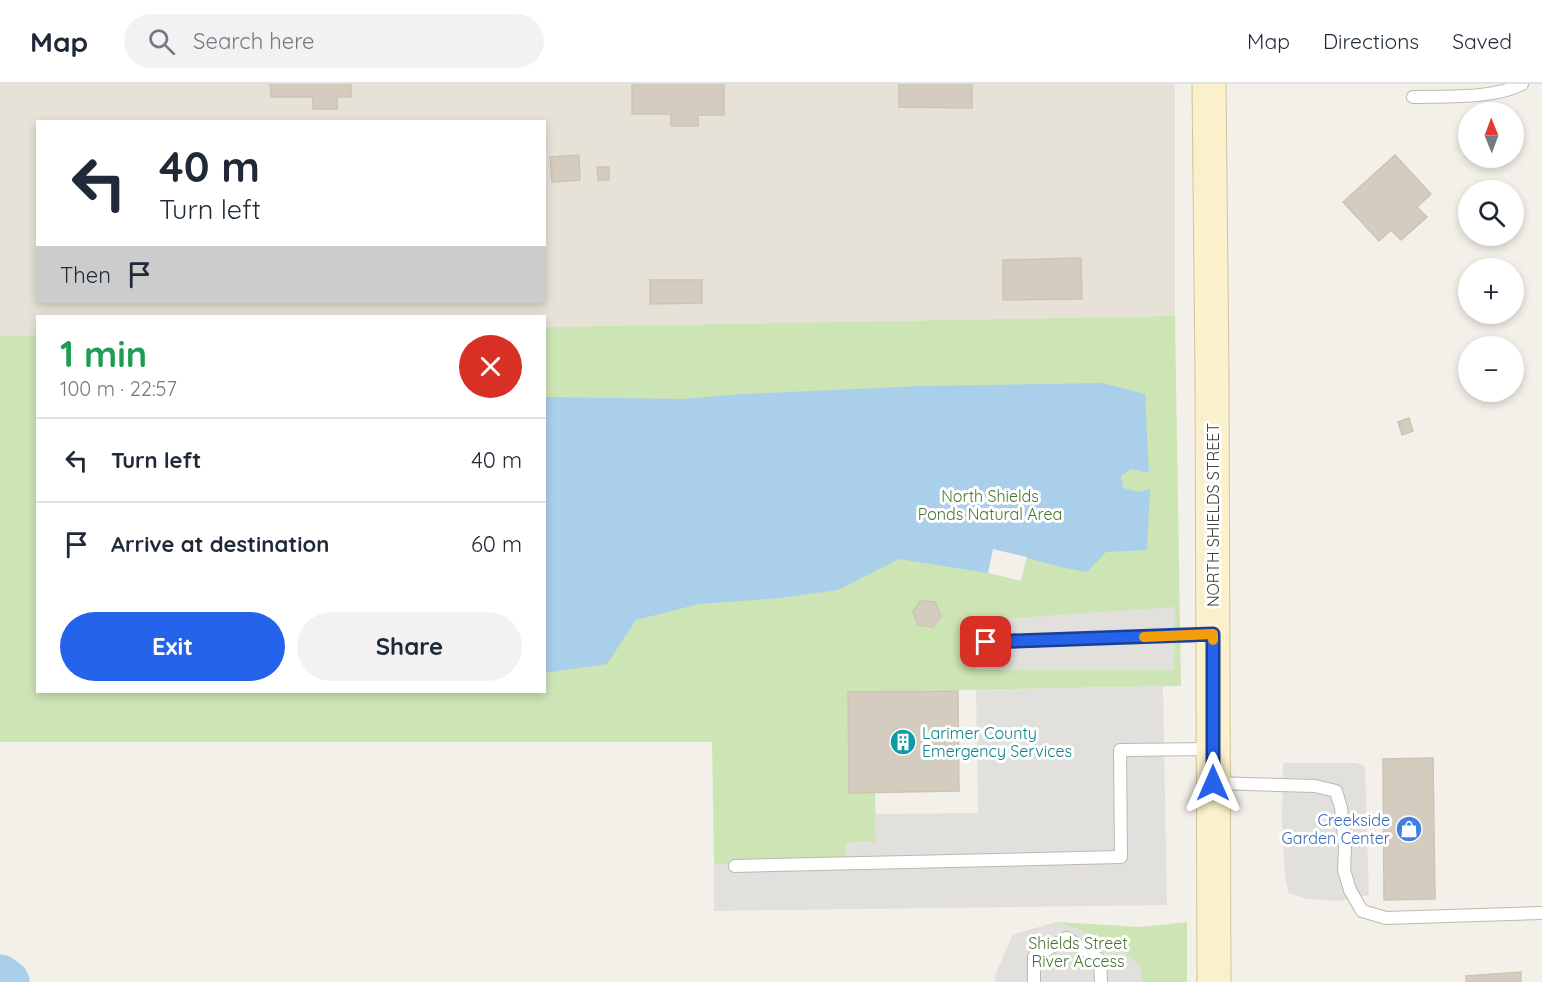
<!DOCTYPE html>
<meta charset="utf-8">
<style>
body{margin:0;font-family:Quicksand,sans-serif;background:#f2f2f3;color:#1f2937;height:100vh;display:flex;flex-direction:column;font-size:22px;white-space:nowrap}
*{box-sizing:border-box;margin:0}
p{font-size:20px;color:#747a83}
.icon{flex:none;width:33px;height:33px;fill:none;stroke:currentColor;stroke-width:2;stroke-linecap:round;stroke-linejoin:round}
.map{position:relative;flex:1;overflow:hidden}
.details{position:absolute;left:36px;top:231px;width:510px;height:378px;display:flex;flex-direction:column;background:#fff;border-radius:0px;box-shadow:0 3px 9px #0003}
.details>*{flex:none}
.top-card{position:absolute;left:36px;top:36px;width:510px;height:183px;border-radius:0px;box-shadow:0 3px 9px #0003;background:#fff;color:#1f2937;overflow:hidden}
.needle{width:39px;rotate:359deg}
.fabs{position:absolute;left:1458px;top:18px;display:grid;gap:12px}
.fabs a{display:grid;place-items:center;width:66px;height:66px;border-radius:50%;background:#fff;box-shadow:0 3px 9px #0003;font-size:30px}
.pin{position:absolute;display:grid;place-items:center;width:51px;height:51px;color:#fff;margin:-26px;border-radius:12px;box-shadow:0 3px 9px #0006}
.me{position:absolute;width:66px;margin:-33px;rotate:0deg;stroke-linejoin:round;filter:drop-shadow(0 0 4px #0008)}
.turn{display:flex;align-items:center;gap:21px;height:126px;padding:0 24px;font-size:27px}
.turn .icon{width:78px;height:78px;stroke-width:2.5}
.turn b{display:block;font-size:42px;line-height:51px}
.then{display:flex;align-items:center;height:57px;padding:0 24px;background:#0003;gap:12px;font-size:22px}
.round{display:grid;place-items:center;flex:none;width:63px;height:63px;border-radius:32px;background:#f2f2f3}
.headline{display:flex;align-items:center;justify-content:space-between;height:102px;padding:0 24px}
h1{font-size:36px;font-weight:700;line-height:45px;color:#1e9e55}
.button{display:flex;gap:12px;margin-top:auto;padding:12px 24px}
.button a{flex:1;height:69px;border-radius:36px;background:#2563eb;color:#fff;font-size:24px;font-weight:700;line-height:69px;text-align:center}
.button a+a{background:#f2f2f3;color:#1f2937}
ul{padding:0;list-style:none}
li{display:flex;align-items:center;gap:18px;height:84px;padding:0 24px;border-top:2px solid #e0e1e3}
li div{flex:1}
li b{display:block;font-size:22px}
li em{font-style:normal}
header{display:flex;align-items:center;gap:36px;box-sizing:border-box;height:84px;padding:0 30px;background:#fff;border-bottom:2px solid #e0e1e3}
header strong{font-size:28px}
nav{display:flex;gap:33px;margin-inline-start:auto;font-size:21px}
.search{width:420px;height:54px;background:#f2f2f3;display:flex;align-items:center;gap:15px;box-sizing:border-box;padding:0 21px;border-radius:33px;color:#747a83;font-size:22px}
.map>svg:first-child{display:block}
.residential{fill:#e7e2d7;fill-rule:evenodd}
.green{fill:#cde4b5}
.parking{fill:#e2e0dd}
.water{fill:#aacfeb}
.pier{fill:#f3f0e9}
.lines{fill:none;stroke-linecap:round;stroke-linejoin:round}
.river{stroke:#aacfeb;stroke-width:45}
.building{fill:#d4ccbf;stroke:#cec4b3;stroke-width:1.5}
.lane-casing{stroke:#beb8ac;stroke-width:14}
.secondary-casing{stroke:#cfc49c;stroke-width:35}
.lane{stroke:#fff;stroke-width:12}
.secondary{stroke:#faf0cb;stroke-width:33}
.route-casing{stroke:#184099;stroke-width:15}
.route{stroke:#2563eb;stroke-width:10}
.slow{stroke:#f59e0b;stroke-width:10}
.labels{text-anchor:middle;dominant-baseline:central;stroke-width:6;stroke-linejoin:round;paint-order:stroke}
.park-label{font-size:16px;fill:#47742f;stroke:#fff}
.street-label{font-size:16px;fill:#464138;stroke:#fff}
.culture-label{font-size:16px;fill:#0d838f;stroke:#fff;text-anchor:start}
.shop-label{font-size:16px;fill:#366cbe;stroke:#fff;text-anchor:end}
</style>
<header>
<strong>Map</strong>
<div class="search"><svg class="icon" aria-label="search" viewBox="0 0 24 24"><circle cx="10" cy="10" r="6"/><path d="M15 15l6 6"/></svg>Search here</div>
<nav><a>Map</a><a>Directions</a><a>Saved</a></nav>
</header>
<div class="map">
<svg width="1542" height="898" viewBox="0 0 1542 898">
<rect width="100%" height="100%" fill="#f3f0e9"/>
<path class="residential" d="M0,0h1175v232l-630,11 -1,-11h-506l-1,20h-37zM38,38h506v180h-506z"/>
<path class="green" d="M1175,232l6,370 -333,6 1,101h26l1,49 -30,1v19l-132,2 -2,-122h-712v-406h37l1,356h506l1,-365z
M1057,838l83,5 47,-5v60h-192v-6l18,-41z"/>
<path class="parking" d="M1175,523l-1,63h-197l-7,-49z
M1163,602l4,219 -453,6v-47l131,-2v-19l31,-1 -1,-28 103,-1 -2,-123z
M1283,679h73l9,3 4,129 -31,6 -31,-2 -18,-6 -4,-17 -3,-53z
M1057,838l47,16 37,27 1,17h-147v-6l18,-41z"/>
<path class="water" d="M1102,299l43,11 4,79 -18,-4 -10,7 2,12 16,4 11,-3 -3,61 -41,2 -19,20 -26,-5 -34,-9 -6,23 -33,-8 -89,-14 -61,31 -59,8 -80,6 -63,16 -29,44 -62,9 -1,-276 140,2 59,-5 179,-8z"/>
<path class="pier" d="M993,465l34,8 -6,24 -33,-8z"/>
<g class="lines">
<path class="river" d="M0,893l7,5"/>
</g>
<path class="building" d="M270,0h81v13h-14v12h-24v-12h-42z
M632,0h92v31h-26v11h-27v-12h-39z
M899,0h73v24l-73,-1z
M579,71l1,25 -28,2 -2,-25z
M1395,71l36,39 -14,13 10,10 -26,23 -10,-10 -12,11 -36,-39z
M597,83h12v13h-11z
M1081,174l1,41 -79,1v-40z
M650,196h52v23l-52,1z
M1409,334l4,13 -11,4 -4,-13z
M920,517l15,1 6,14 -8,11 -15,-2 -5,-13z
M958,607l1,100 -110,2 -1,-101z
M1433,674l2,141 -51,1 -1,-141z
M1521,888v10h-55v-6z"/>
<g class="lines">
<defs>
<path id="lane" d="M1413,13c32,-1 82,2 109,-13
M986,558l226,-7
M1214,699l101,3 21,5 5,17 4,40 -1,22 6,20 12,21 24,7 156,-5
M735,782l386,-9 -1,-107 92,-1
M1034,898v-25l33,-19 33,22 1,22"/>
<path id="secondary" d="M1209,0l3,290 2,608"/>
</defs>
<use href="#lane" class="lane-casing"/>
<use href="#secondary" class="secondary-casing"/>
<use href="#lane" class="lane"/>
<use href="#secondary" class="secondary"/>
</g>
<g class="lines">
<defs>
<path id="route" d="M986,558l227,-8v149"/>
</defs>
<use href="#route" class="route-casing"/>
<use href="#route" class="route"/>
<path class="slow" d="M1144,553l69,-3v6"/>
</g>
<defs>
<symbol id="building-disc" viewBox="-11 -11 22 22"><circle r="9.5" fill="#0f9aa8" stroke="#fff"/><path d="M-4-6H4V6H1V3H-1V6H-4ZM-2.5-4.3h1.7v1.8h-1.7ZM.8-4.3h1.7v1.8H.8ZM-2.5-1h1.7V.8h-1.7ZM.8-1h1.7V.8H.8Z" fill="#fff"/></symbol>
<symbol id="shop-disc" viewBox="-11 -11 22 22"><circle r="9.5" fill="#3f7fe0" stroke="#fff"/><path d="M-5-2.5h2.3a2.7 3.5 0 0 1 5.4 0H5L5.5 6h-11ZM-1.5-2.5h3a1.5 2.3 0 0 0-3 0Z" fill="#fff"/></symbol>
</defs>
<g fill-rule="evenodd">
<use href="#building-disc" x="888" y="643" width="30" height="30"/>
<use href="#shop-disc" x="1394" y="730" width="30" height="30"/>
</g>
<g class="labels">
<g class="park-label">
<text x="990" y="412">North Shields<tspan x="990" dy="18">Ponds Natural Area</tspan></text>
<text x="1078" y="859">Shields Street<tspan x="1078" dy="18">River Access</tspan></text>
</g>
<g class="street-label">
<text transform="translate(1213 431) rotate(-90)">NORTH SHIELDS STREET</text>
</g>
<g class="culture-label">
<text x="922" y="649">Larimer County<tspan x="922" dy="18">Emergency Services</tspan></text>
</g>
<g class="shop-label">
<text x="1390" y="736">Creekside<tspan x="1390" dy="18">Garden Center</tspan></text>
</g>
</g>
</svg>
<div class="fabs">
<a><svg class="needle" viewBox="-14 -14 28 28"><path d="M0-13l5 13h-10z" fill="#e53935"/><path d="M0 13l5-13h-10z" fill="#747a83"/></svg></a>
<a><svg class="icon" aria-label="search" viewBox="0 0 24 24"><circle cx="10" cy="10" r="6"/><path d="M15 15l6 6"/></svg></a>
<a>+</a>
<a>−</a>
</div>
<div class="pin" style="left:986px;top:558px;background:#d93025"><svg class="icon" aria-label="arrive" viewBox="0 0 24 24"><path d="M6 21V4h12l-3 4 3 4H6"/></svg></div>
<svg class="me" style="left:1213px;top:699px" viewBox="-20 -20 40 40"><path d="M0-17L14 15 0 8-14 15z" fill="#2563eb" stroke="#fff" stroke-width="4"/></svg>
<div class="top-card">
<div class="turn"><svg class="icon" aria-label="left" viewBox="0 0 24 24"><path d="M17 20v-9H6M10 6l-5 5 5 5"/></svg><div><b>40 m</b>Turn left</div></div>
<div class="then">Then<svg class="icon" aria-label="arrive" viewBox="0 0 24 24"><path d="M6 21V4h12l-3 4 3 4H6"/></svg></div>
</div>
<section class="details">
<div class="headline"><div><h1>1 min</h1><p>100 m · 22:57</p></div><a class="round" style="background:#d93025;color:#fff"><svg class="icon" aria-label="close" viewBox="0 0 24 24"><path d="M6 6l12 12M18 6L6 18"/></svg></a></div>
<ul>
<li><svg class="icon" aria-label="left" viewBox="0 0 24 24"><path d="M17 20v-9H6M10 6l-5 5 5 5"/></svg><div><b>Turn left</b></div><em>40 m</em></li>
<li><svg class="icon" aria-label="arrive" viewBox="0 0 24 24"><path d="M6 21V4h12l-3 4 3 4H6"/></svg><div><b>Arrive at destination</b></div><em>60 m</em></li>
</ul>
<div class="button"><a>Exit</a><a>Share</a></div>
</section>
</div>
